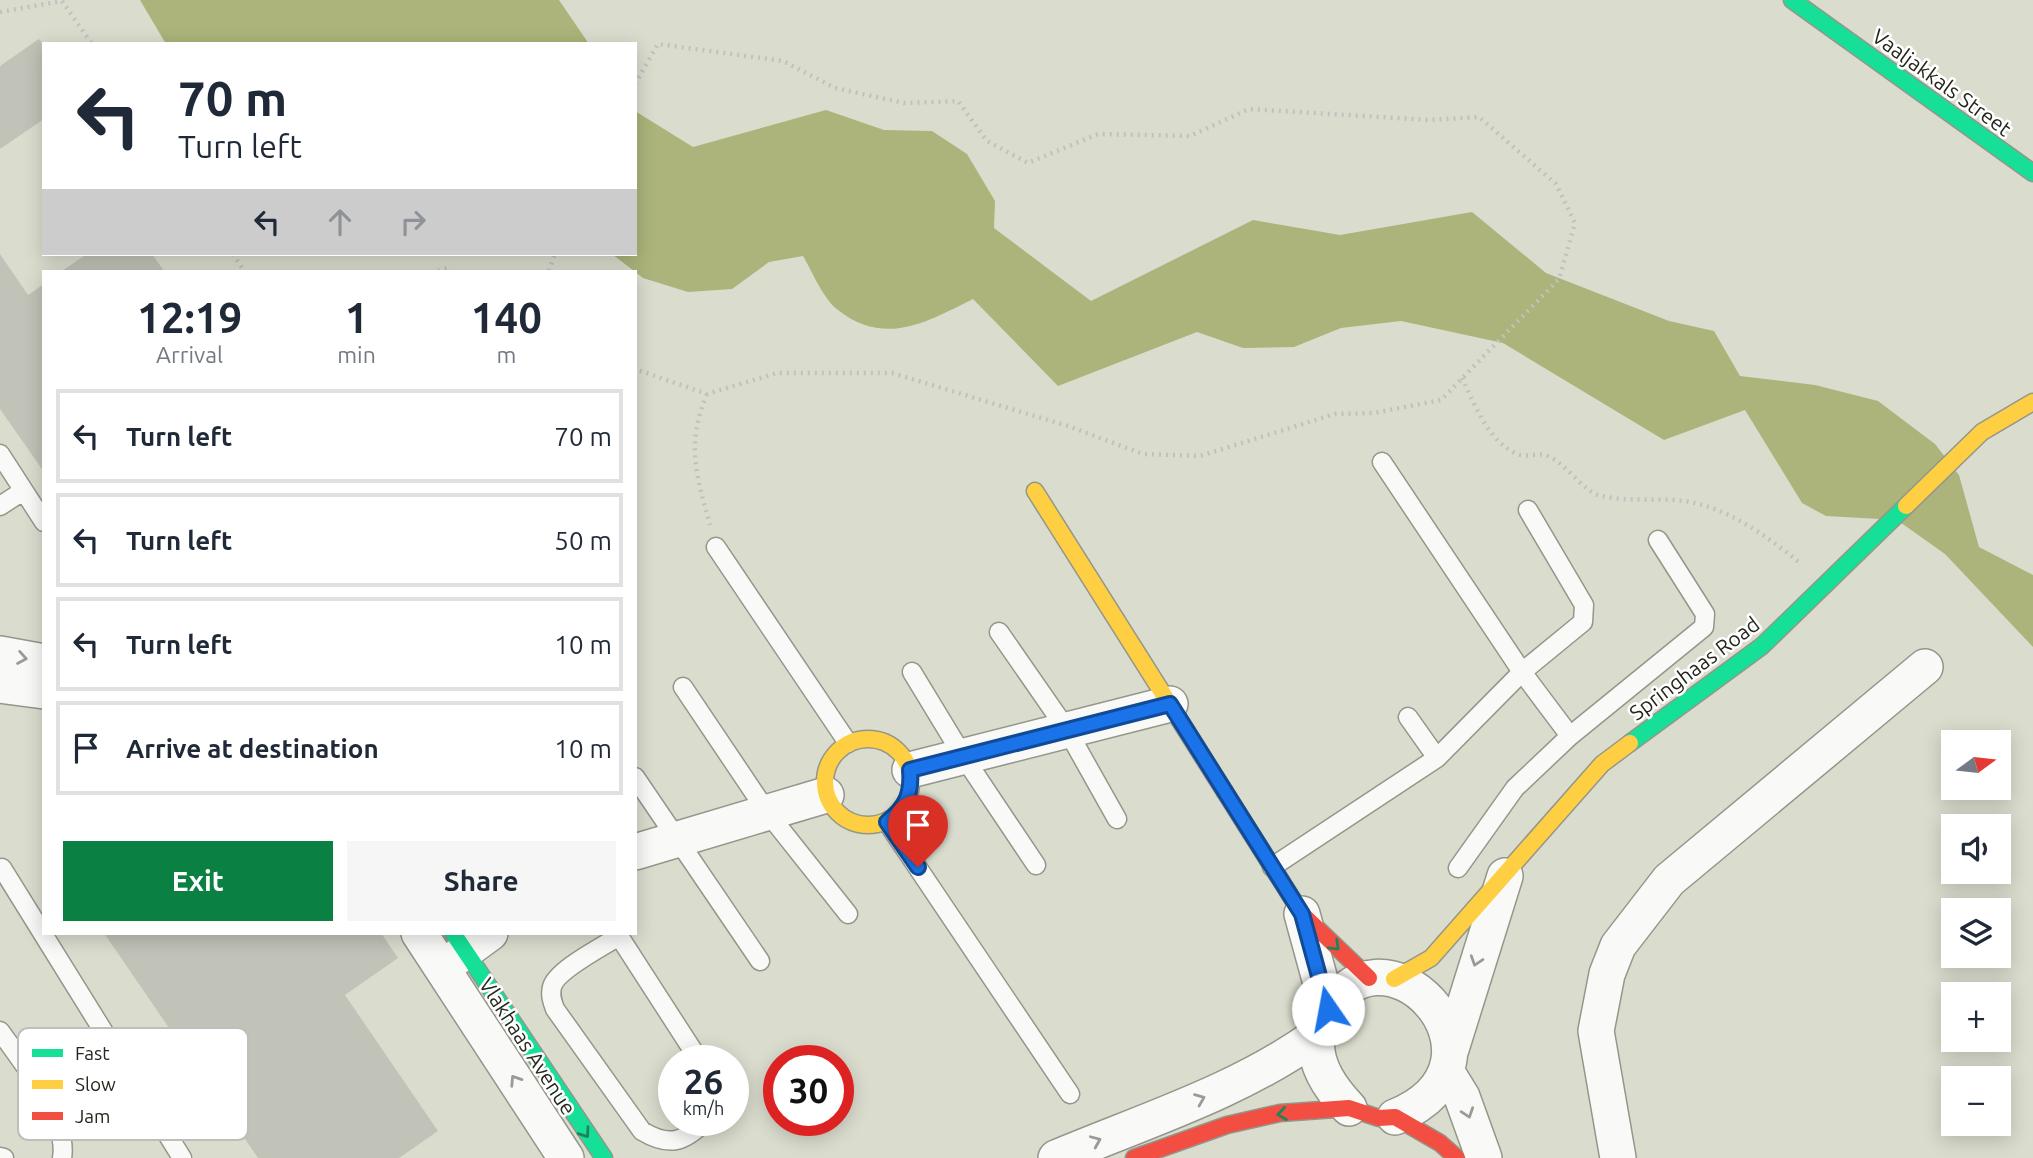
<!DOCTYPE html>
<meta charset="utf-8">
<style>
body{margin:0;font-family:Ubuntu,sans-serif;background:#f6f6f7;color:#1f2937;height:100vh;display:flex;flex-direction:column;font-size:26px;white-space:nowrap}
*{box-sizing:border-box;margin:0}
p{font-size:23px;color:#747a83}
.icon{flex:none;width:38px;height:38px;fill:none;stroke:currentColor;stroke-width:2;stroke-linecap:round;stroke-linejoin:round}
.map{position:relative;flex:1;overflow:hidden}
.drawer{position:absolute;left:42px;top:270px;width:595px;height:665px;display:flex;flex-direction:column;background:#fff;border-radius:0px;box-shadow:0 4px 18px #0003}
.drawer>*{flex:none}
.top-card{position:absolute;left:42px;top:42px;width:595px;height:214px;border-radius:0px;box-shadow:0 4px 18px #0003;background:#fff;color:#1f2937;overflow:hidden}
.needle{width:46px;rotate:75deg}
.buttons{position:absolute;left:1941px;top:730px;display:grid;gap:14px}
.buttons a{display:grid;place-items:center;width:70px;height:70px;border-radius:0px;background:#fff;box-shadow:0 4px 18px #0003;font-size:35px}
.speed{position:absolute;left:658px;top:1045px;display:flex;gap:14px;font-size:35px;font-weight:700;text-align:center}
.speed>*{display:grid;place-content:center;width:91px;height:91px;border-radius:50%;background:#fff;box-shadow:0 4px 18px #0003;line-height:1}
.speed small{font-size:18px;font-weight:400}
.speed .limit{border:10px solid #d22;background:#fff;color:#111}
.pin{position:absolute;display:grid;place-items:center;width:60px;height:60px;color:#fff;margin:-72px -30px;border-radius:50% 50% 50% 0;rotate:-45deg;box-shadow:0 0 7px #0007}
.pin .icon{rotate:45deg}
.me{position:absolute;width:77px;margin:-38px;rotate:348deg;stroke-linejoin:round;filter:drop-shadow(0 0 5px #0008)}
.turn{display:flex;align-items:center;gap:24px;height:147px;padding:0 21px;font-size:32px}
.turn .icon{width:91px;height:91px;stroke-width:2.5}
.turn b{display:block;font-size:49px;line-height:60px}
.lanes{display:flex;align-items:center;height:66px;padding:0 21px;background:#0003;justify-content:center;gap:35px;direction:ltr}
.lanes .off{opacity:.35}
.eta{display:flex;justify-content:space-evenly;align-items:center;height:119px;text-align:center}
.eta b{font-size:42px;font-weight:700;line-height:49px}
.cta{display:flex;gap:14px;margin-top:auto;padding:14px 21px}
.cta a{flex:1;height:80px;border-radius:0px;background:#0b8043;color:#fff;font-size:28px;font-weight:700;line-height:80px;text-align:center}
.cta a+a{background:#f6f6f7;color:#1f2937}
ul{padding:0;list-style:none}
li{display:flex;align-items:center;gap:21px;height:94px;margin:0 14px 10px;padding:0 7px;border:4px solid #e0e1e3;border-radius:0px}
li div{flex:1}
li b{display:block;font-size:26px}
li em{font-style:normal}
.map>svg:first-child{display:block}
.water{fill:#acb47b}
.building{fill:#c1c3b8}
.lines{fill:none;stroke-linecap:round;stroke-linejoin:round}
.lane-casing{stroke:#94968a;stroke-width:21}
.street-casing{stroke:#94968a;stroke-width:38}
.fast-casing{stroke:#94968a;stroke-width:19}
.slow-casing{stroke:#94968a;stroke-width:19}
.jam-casing{stroke:#94968a;stroke-width:19}
.path{stroke:#c1c1bd;stroke-width:4.5;stroke-dasharray:2 5;stroke-linecap:butt}
.lane{stroke:#f9faf8;stroke-width:18}
.street{stroke:#f9faf8;stroke-width:35}
.fast{stroke:#16e098;stroke-width:16}
.slow{stroke:#ffcf43;stroke-width:16}
.jam{stroke:#f24e42;stroke-width:16}
.oneway{stroke:#9a9b95}
.oneway2{stroke:#1e845a}
.route-casing{stroke:#114b97;stroke-width:18}
.route{stroke:#1a73e8;stroke-width:12}
.labels{text-anchor:middle;dominant-baseline:central;stroke-width:5;stroke-linejoin:round;paint-order:stroke}
.street-label{font-size:21px;fill:#25271d;stroke:#fff}
.key{fill:#fff;stroke:#bebebb;stroke-width:2}
.key-label{font-size:19px;fill:#25271d}
</style>
<div class="map">
<svg width="2033" height="1158" viewBox="0 0 2033 1158">
<rect width="100%" height="100%" fill="#daddce"/>
<path class="water" d="M140,0h419l30,44h-423z
M826,110l58,20 48,1 35,23 28,47 -1,27 97,73 162,-81 87,15 132,-23 74,61 123,48 45,10 26,45 75,9 63,16 57,43 24,31 20,72 54,28v72l-88,-93 -48,-34 -71,-4 -24,-13 -57,-93 -81,30 -161,-97 -102,-22 -60,7 -47,19 -51,1 -46,-16 -139,54 -85,-87c-46,23 -88,48 -135,11 -15,-11 -26,-39 -35,-54l-34,6 -37,27 -44,3 -45,-14 -31,-24h23v-143l58,36z"/>
<path class="building" d="M39,39l5,6v74l-44,30v-83z
M0,254l28,41 16,-11v188l-44,-63z
M87,254h65l12,17h-102z
M104,933h277l17,25 -53,37 93,136 -39,27h-141z"/>
<g class="lines">
<defs>
<path id="lane" d="M0,454l44,68
M1382,462l140,210 48,64
M0,506l23,-15
M716,547l132,196
M999,632l68,98 50,89
M912,672l51,84 73,109
M683,687l84,125 81,102
M1408,717l29,41
M635,777l125,184
M887,822l183,272
M1272,867l165,-109 85,-86 61,-50 1,-17 -56,-95
M2,868l180,290
M1458,868l57,-80 55,-52 134,-109 1,-13 -47,-74
M617,933l82,127
M619,936c-15,10 -63,34 -67,51 -2,8 0,14 3,22l87,122c27,16 42,12 64,-11
M0,1031c21,30 69,88 62,127
M0,1157l4,1"/>
<path id="street" d="M0,654l44,8
M0,685l44,6
M910,770l260,-66
M635,852l191,-57
M1302,914l26,95
M419,933l147,225
M442,968l48,-35
M1451,1049l54,-173
M1446,1071l16,26 22,61
M1349,1108c-22,-23 -42,-53 -28,-85 56,-124 210,38 74,94
M1056,1158c88,-37 182,-66 260,-122
M1618,1158l-22,-127 11,-57 11,-28 51,-66 256,-213"/>
<path id="fast" d="M1792,0l241,173
M1630,743l132,-97 144,-140
M453,933l151,225"/>
<path id="slow" d="M1035,491l190,301
M1906,506l76,-74 51,-30
M825 782a43 43 0 1 1 86 0a43 43 0 1 1-86 0Z
M1394,979l37,-21 171,-194 28,-21"/>
<path id="jam" d="M1225,792l77,122 67,64
M1134,1158l93,-33 53,-12 69,-5 30,10 16,-1 45,26 17,15"/>
</defs>
<use href="#lane" class="lane-casing"/>
<use href="#street" class="street-casing"/>
<use href="#fast" class="fast-casing"/>
<use href="#slow" class="slow-casing"/>
<use href="#jam" class="jam-casing"/>
<path class="path" d="M0,12l62,-11 30,43
M635,84l23,-40 125,17 52,27 69,15 54,-2 29,40 41,22 70,-29 92,2 59,-27 180,11 50,-3 77,67 19,39 -16,56 -118,121 -67,13 -39,1 -135,42 -57,-2 -75,-28 -176,-53h-115l-70,21 -72,-25
M233,254l11,17
M438,271l9,-3 4,3
M549,271l6,-17
M1462,378c13,27 26,63 55,76 10,4 22,-2 31,2 20,9 34,34 50,39 29,8 57,2 86,6 43,6 83,35 116,62
M707,394c-21,49 -11,81 3,131"/>
<use href="#lane" class="lane"/>
<use href="#street" class="street"/>
<use href="#fast" class="fast"/>
<use href="#slow" class="slow"/>
<use href="#jam" class="jam"/>
</g>
<defs><path id="oneway-chevron" d="M-2-3.5L2.5 0L-2 3.5" fill="none" stroke-width="1.6" stroke-linecap="round" stroke-linejoin="round" transform="scale(1.75)"/></defs>
<g class="oneway">
<use href="#oneway-chevron" transform="translate(22 658) rotate(10)"/>
<use href="#oneway-chevron" transform="translate(1476 961) rotate(108)"/>
<use href="#oneway-chevron" transform="translate(515 1080) rotate(-123)"/>
<use href="#oneway-chevron" transform="translate(1200 1099) rotate(-22)"/>
<use href="#oneway-chevron" transform="translate(1468 1113) rotate(71)"/>
<use href="#oneway-chevron" transform="translate(1096 1141) rotate(-23)"/>
</g>
<g class="oneway2">
<use href="#oneway-chevron" transform="translate(1335 946) rotate(44)"/>
<use href="#oneway-chevron" transform="translate(1282 1114) rotate(172)"/>
<use href="#oneway-chevron" transform="translate(585 1133) rotate(55)"/>
</g>
<g class="lines">
<defs>
<path id="route" d="M918,867l-31,-45c19,-15 25,-28 23,-52l260,-66 132,210 26,95"/>
</defs>
<use href="#route" class="route-casing"/>
<use href="#route" class="route"/>
</g>
<g class="labels">
<g class="street-label">
<text transform="translate(1942 82) rotate(36)">Vaaljakkals Street</text>
<text transform="translate(1694 668) rotate(-37)">Springhaas Road</text>
<text transform="translate(528 1046) rotate(57)">Vlakhaas Avenue</text>
</g>
</g>
<rect x="18" y="1028" width="230" height="112" rx="10" class="key"/>
<rect x="32" y="1049" width="31" height="8" fill="#16e098"/>
<rect x="32" y="1080" width="31" height="9" fill="#ffcf43"/>
<rect x="32" y="1112" width="31" height="8" fill="#f24e42"/>
<g class="key-label">
<text x="75" y="1060">Fast</text>
<text x="75" y="1091">Slow</text>
<text x="75" y="1123">Jam</text>
</g>
</svg>
<div class="buttons">
<a><svg class="needle" viewBox="-14 -14 28 28"><path d="M0-13l5 13h-10z" fill="#e53935"/><path d="M0 13l5-13h-10z" fill="#747a83"/></svg></a>
<a><svg class="icon" aria-label="sound" viewBox="0 0 24 24"><path d="M4 9h4l5-4v14l-5-4H4zM17 9q2 3 0 6"/></svg></a>
<a><svg class="icon" aria-label="layers" viewBox="0 0 24 24"><path d="M12 4l9 5-9 5-9-5zM3 14l9 5 9-5"/></svg></a>
<a>+</a>
<a>−</a>
</div>
<div class="speed"><div>26<small>km/h</small></div><div class="limit">30</div></div>
<div class="pin" style="left:918px;top:867px;background:#d93025"><svg class="icon" aria-label="arrive" viewBox="0 0 24 24"><path d="M6 21V4h12l-3 4 3 4H6"/></svg></div>
<svg class="me" style="left:1328px;top:1009px" viewBox="-20 -20 40 40"><circle r="19" fill="#fff"/><path d="M0-13L10 11 0 6-10 11z" fill="#1a73e8"/></svg>
<div class="top-card">
<div class="turn"><svg class="icon" aria-label="left" viewBox="0 0 24 24"><path d="M17 20v-9H6M10 6l-5 5 5 5"/></svg><div><b>70 m</b>Turn left</div></div>
<div class="lanes"><svg class="icon" aria-label="left" viewBox="0 0 24 24"><path d="M17 20v-9H6M10 6l-5 5 5 5"/></svg><svg class="icon off" aria-label="ahead" viewBox="0 0 24 24"><path d="M12 20V5M6 11l6-6 6 6"/></svg><svg class="icon off" aria-label="right" viewBox="0 0 24 24"><path d="M7 20v-9h11M14 6l5 5-5 5"/></svg></div>
</div>
<section class="drawer">
<div class="eta">
<div><b>12:19</b><p>Arrival</p></div>
<div><b>1</b><p>min</p></div>
<div><b>140</b><p>m</p></div>
</div>
<ul>
<li><svg class="icon" aria-label="left" viewBox="0 0 24 24"><path d="M17 20v-9H6M10 6l-5 5 5 5"/></svg><div><b>Turn left</b></div><em>70 m</em></li>
<li><svg class="icon" aria-label="left" viewBox="0 0 24 24"><path d="M17 20v-9H6M10 6l-5 5 5 5"/></svg><div><b>Turn left</b></div><em>50 m</em></li>
<li><svg class="icon" aria-label="left" viewBox="0 0 24 24"><path d="M17 20v-9H6M10 6l-5 5 5 5"/></svg><div><b>Turn left</b></div><em>10 m</em></li>
<li><svg class="icon" aria-label="arrive" viewBox="0 0 24 24"><path d="M6 21V4h12l-3 4 3 4H6"/></svg><div><b>Arrive at destination</b></div><em>10 m</em></li>
</ul>
<div class="cta"><a>Exit</a><a>Share</a></div>
</section>
</div>
